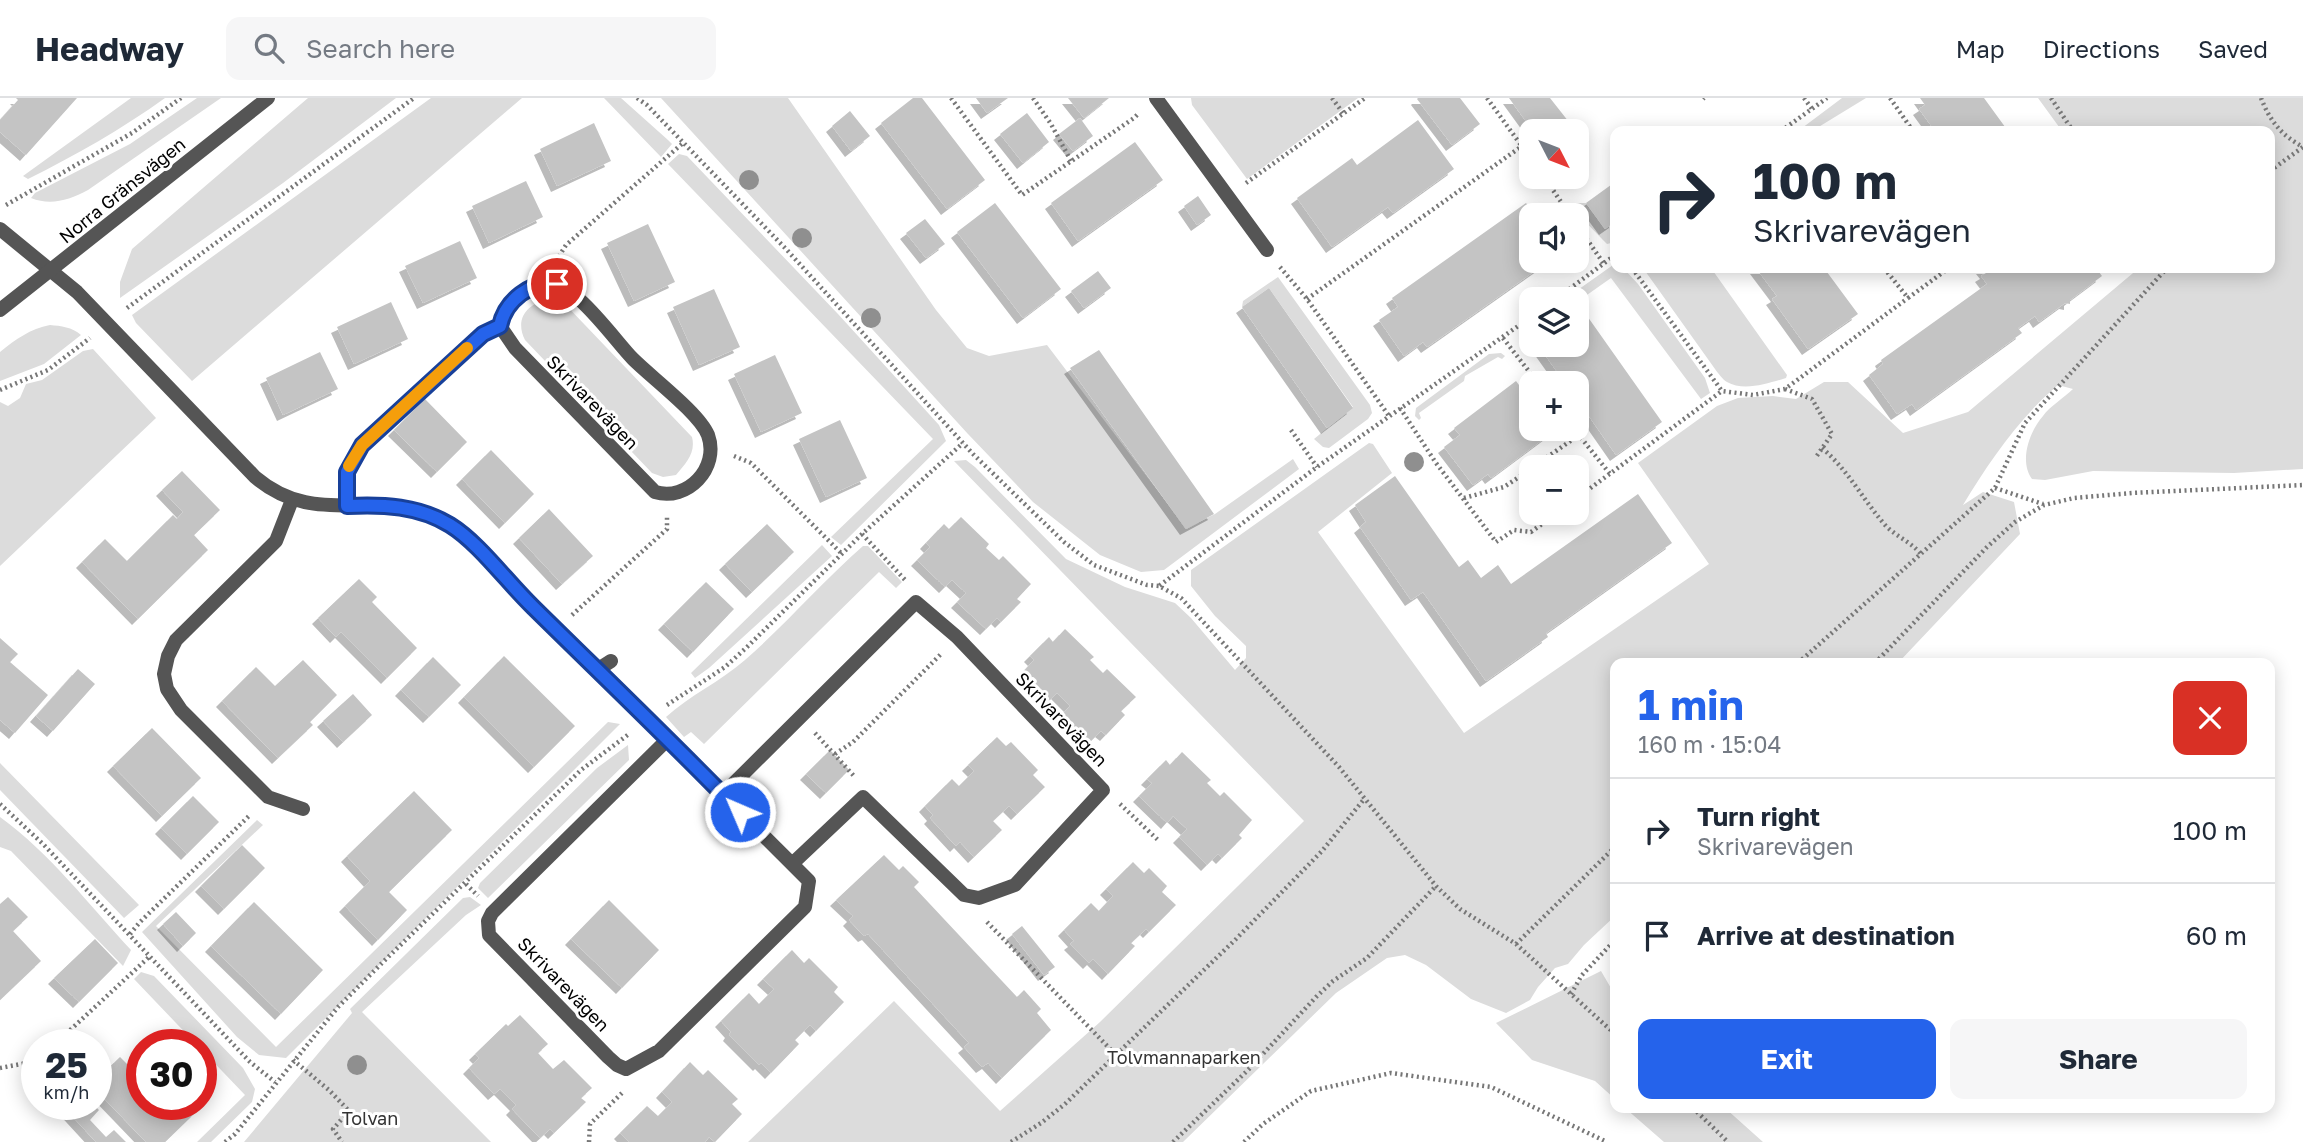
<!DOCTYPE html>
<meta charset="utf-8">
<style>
body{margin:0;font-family:"Golos Text",sans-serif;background:#f6f6f7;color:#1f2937;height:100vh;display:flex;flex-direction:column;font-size:26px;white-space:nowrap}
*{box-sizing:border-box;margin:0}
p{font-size:23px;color:#747a83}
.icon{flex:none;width:38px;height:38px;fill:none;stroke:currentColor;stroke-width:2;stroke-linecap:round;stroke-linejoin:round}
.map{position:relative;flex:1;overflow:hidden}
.details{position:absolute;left:1610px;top:560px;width:665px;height:455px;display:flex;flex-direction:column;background:#fff;border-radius:14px;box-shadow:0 4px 18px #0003}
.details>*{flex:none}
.hud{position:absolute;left:1610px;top:28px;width:665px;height:147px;border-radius:14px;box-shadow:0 4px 18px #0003;background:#fff;color:#1f2937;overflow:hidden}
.needle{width:46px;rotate:132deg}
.buttons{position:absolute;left:1519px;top:21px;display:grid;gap:14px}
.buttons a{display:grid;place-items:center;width:70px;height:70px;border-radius:14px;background:#fff;box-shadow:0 4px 18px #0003;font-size:35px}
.speed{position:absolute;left:21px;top:931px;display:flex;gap:14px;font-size:35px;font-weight:700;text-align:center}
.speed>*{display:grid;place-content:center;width:91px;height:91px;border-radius:50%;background:#fff;box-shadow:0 4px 18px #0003;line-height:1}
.speed small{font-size:18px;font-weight:400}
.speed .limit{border:10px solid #d22;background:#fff;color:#111}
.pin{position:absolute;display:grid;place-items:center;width:60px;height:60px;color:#fff;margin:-30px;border:4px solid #fff;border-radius:50%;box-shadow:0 2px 7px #0007}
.me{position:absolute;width:77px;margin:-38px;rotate:315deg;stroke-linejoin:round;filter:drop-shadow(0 0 5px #0008)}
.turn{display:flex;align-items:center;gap:24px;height:147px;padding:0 28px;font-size:32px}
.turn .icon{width:91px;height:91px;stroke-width:2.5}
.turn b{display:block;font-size:49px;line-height:60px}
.round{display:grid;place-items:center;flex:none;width:74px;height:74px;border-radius:14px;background:#f6f6f7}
.overview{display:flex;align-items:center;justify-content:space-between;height:119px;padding:0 28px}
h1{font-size:42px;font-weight:700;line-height:52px;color:#2563eb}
.action{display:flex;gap:14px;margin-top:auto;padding:14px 28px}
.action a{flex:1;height:80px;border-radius:14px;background:#2563eb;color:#fff;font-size:28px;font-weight:700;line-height:80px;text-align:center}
.action a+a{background:#f6f6f7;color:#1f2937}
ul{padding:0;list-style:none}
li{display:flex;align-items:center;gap:21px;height:105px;padding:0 28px;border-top:2px solid #e0e1e3}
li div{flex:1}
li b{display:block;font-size:26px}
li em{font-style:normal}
header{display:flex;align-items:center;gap:42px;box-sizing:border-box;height:98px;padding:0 35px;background:#fff;border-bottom:2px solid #e0e1e3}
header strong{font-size:33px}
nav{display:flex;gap:38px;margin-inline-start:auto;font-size:24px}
.search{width:490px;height:63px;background:#f6f6f7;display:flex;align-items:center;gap:18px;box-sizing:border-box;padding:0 24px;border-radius:14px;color:#747a83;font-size:26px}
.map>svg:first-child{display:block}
.green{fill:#dcdcdc}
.building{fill:#c4c4c4;filter:url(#shadow)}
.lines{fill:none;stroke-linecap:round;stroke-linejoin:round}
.path{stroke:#777;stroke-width:4.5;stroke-dasharray:2 3.5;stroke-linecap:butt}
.minor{stroke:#555;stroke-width:14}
.tertiary{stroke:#555;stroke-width:14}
.tree{fill:#8f8f8f}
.route-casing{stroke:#184099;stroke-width:18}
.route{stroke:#2563eb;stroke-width:12}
.slow{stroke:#f59e0b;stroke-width:12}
.labels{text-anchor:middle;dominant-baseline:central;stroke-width:6;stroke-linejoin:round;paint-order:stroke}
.street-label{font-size:18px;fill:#000;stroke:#fff}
.park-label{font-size:18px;fill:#333;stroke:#fff}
</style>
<header>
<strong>Headway</strong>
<div class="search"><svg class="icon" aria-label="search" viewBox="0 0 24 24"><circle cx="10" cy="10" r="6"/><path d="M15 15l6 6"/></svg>Search here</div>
<nav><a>Map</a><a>Directions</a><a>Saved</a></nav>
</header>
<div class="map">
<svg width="2303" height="1044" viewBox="0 0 2303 1044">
<defs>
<filter id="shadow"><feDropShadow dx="-6" dy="6" stdDeviation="0" flood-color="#0004"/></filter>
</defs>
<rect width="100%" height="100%" fill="#fff"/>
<path class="green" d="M131,0h34c-43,31 -89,57 -137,81l-5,-3z
M197,0h24l-133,92c-19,10 -37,16 -57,8l4,-5 95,-49z
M308,0h88l-113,85 -163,115v-16l12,-33z
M431,0h91l-330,283 -56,-58 -4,-8z
M604,0h17l47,42 4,4 -11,13z
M661,0h127l148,212 31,38 22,8 58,-11 139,183 29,-14 78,-55 6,10 -135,101 -23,2 -41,-17 -67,-53 -65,-68z
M1191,0h167l-111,81 -55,-74z
M1842,0h24l-54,33h-14z
M2038,0h265v371l-69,4 -141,-2 -48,9 -13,-1c-13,-18 -3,-47 11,-63 7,-10 21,-18 30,-27l-15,-4c-39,33 -69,77 -95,120l20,-13 31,10 6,32 -122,129h-283v253l-31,29 -16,19 -13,4 -17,19 -8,13 -24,13 -35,-14 -45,-34 -21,-10 -18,3 -51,35 -153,149h-435l146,-141 106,110 100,-89 204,-201 -350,-360 12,-1 9,7 91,92 59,28 50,16 16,15 44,52 11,-12v-12l-31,-30 -24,-30v-16l178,-127 4,1 19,29 -74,59 146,201 245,-169 -71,-101 79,-57 21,-8 35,-2 23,3 28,-17h24l55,51 65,-21 171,-144h131v-137h-208z
M679,56l8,2 151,158 101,111 7,16 -105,104 -10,-8 102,-98 -265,-275z
M1576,105h10l19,26 10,-7v20l-8,2 -4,-4 -27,-28z
M1613,167l13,6 12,13 67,94 5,15 -9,6 -90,-121 -34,24v-3h-12z
M1643,170h68l76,107 -1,3c-17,5 -42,14 -59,4 -4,-2 -9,-9 -12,-13z
M1278,179l92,128 2,8 -4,6 -39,29 -6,-1 -9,-8 39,-32 -84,-119 -27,19 1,-6z
M550,201l13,3 129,135c4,16 -6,26 -16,38l-13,2 -11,-4 -127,-133c-11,-22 3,-37 25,-41z
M50,227c11,1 22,2 31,10l-37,29 -44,17v-29c16,-13 30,-23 50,-27z
M93,251l63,69 -156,148v-164l8,4 12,-8 6,-14 16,-4 41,-29z
M1501,255l4,3 -3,3 -4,-2 -33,19 -1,5 -45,32 2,5 -2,2 -4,-4 1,-8 73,-54z
M822,447l10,11 -123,112 -14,10 -4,-5z
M863,448h5l34,36 -6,6 -17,-16 -175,172 -13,-12 -7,5 -18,-20c24,-22 54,-35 79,-57 41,-36 77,-78 118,-114z
M608,624l12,2 -334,334 -27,-3 -22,-18 -95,-105 115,-112 6,5 -107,101 120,121z
M628,647l1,15 -141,138 -10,-10 2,-5 117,-115z
M0,665l139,142 -15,13 -124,-128z
M0,719c50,36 89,88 131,133l-8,16 -112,-115 -11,-4z
M470,799l11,8 -15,10 -104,97 129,130h-247l108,-129 -2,-4 113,-111z
M1601,873l14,24v104l-20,-18 -63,-21 -36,-37z
M141,874l13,4 89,92 12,21 -3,13 -41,40h-14l48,-47 -44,-46v-4h-4l-63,-66z
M1625,1010h100l38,34h-99z"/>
<path class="building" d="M16,0h61l-51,57 -26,-23v-12l18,-20z
M913,0h9l63,82 -38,29 -66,-86z
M976,0h32l-21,15z
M1068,0h41l-25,20z
M1418,0h42l20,26 -28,21 -35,-46z
M1509,0h41l26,33h-43z
M1920,0h64l24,33h-73l-16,-22 6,-4z
M850,13l20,25 -19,15 -19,-25z
M1027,15l22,29 -26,21 -23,-29z
M1080,20l13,18 -20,15 -14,-17z
M1418,22l36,49 -61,44 -5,-6 -56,40 -35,-49 55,-40 5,7z
M594,25l17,38 -54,25 -17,-37z
M1577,35l12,18 -12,8z
M1135,44l28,38 -85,61 -27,-38z
M526,83l17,36 -54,26 -17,-37z
M1615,84v40l-10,7 -19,-26z
M1198,98l13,19 -14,10 -13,-19z
M995,105l66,86 -38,29 -66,-86z
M1526,105l9,12h-4v46h18l-122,86 -4,-5 -19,14 -25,-36 19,-13 -6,-9z
M925,121l20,25 -19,14 -20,-25z
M648,126l27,58 -41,19 -27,-58z
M460,143l17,37 -54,25 -18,-37z
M1756,170h68l34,46 -50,35 -36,-50 5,-3z
M1982,170h114l6,8 -32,24v4l-5,-1 -26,19 -4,-6 -17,12 4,5 -106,77 -4,-6 -15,10 -28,-39 14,-11 -2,-4 106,-76 -6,-8 5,-3z
M1098,173l13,17 -27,20 -13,-17z
M1269,190l84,120 -26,20 -85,-121z
M714,191l26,58 -41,18 -26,-58z
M391,204l17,37 -54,25 -17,-37z
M1585,215l77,109 -46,33 -39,-56v-16h-12l-27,-38h39v-27z
M1099,252l115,164 -28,15 -116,-161z
M320,254l18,37 -55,26 -17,-37z
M775,257l27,58 -41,19 -27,-58z
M1516,283l15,20v28l23,2 -63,47 -3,-4 -15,11 -29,-38 16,-12 -6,-7z
M425,301l42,43 -30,30 -43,-42z
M840,322l27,58 -41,19 -27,-58z
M491,352l43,44 -29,29 -43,-44z
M182,373l38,39 -26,25 14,15 -70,69 -56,-57 23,-23 22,22 46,-46 4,4 6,-7 -21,-22z
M1395,378l64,91 9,-7 13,18 17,-13 13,19 127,-90 34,49 -126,90 2,4 -62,44 -63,-89 -12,8 -51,-73 6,-5 -11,-17z
M549,411l44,47 -31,28 -43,-46z
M961,419l28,27 -3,4 13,12 4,-4 28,28 -14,15 4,3 -20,20 -4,-4 -11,11 -29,-27 9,-9 -14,-13 -7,7 -28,-27 13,-13 -4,-4 18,-19 5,5z
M767,426l27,28 -42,40 -27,-28z
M359,481l18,18 -5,5 45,46 -30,30 -46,-46 -5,5 -18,-19z
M706,484l28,27 -41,43 -29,-28z
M1065,531l29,28 -4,3 13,13 4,-4 29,28 -15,14 4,4 -19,20 -5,-4 -11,11 -28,-27 8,-9 -13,-13 -7,7 -28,-27 12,-13 -4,-4 19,-19 4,5z
M0,540l18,16 -8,8 38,33 -33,38 -15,-13z
M504,558l71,70 -41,41 -70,-70z
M433,559l28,28 -32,32 -28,-27z
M303,562l34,35 -27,27 3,3 -35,33 -56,-57 34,-34 19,19z
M78,571l17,15 -42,47 -17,-15z
M353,596l19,21 -29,27 -20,-21z
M152,630l49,50 -39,38 -49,-50z
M997,639l9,9 5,-4 27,28 -5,5 12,12 -28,27 -8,-8 -16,15 9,9 -28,27 -14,-15 -4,4 -26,-28 3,-3 -8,-9 27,-27 7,7 15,-15 -6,-6z
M830,652l19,20 -23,23 -20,-19z
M1182,654l29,28 -4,3 13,13 4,-4 28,28 -13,15 3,3 -20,20 -4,-4 -11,11 -28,-28 8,-8 -14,-13 -6,7 -28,-27 13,-13 -5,-4 19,-19 4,5z
M414,693l38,39 -63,62 18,18 -29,30 -33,-34 25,-25 -23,-25z
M193,698l26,26 -32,32 -26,-26z
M242,747l23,23 -41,41 -23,-23z
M884,757l15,15 4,-4 16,16 -5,5 103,110 7,-7 17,19 -4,4 14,17 -49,48 -14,-15 -6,4 -18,-20 5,-4 -101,-109 -4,2 -15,-16 4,-4 -17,-16z
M1133,764l11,11 5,-5 18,18 -5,6 14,13 -27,27 -3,-3 -15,14 4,3 -27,28 -15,-15 -4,4 -19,-19 4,-3 -10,-11 27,-27 8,8 14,-15 -7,-7z
M8,799l20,20 -15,14 28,30 -41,39v-96z
M609,802l50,50 -37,38 -51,-49z
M254,804l69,68 -42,44 -70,-68z
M176,814l20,21 -13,13 -20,-22z
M1022,828l33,41 -11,8 -32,-41z
M95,841l23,24 -39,39 -25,-24z
M792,852l12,13 5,-5 29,29 -4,5 10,10 -28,29 -6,-6 -15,15 4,4 -28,29 -10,-10 -2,2 -30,-30 2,-3 -10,-11 28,-28 10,11 15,-15 -11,-10z
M520,917l28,29 -10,9 15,16 11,-9 28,28 -11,10 5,4 -32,31 -4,-4 -10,9 -28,-29 4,-4 -16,-16 -6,5 -25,-26 10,-10 -4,-4 31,-30 2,2z
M120,959l22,22v25h48l7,7 -32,31h-19l-50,-52v-10z
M690,964l13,13 5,-5 30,29 -6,5 10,10 -27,28 -6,-5 -4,5h-76l-9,-9 27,-27 11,10 14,-14 -10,-10z
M61,1006h32l6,6 -9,10 16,17 8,-7 12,12h-30z"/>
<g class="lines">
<path class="path" d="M637,0l10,7 139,144 187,205 91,88 30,23 53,20 12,1
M951,0l71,97 112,-77 5,-5
M1033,0l18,26 20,37
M1332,0l11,15
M1487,0l44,61
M1804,0l8,11
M1890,0l23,33
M2051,0l22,33
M2261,0c9,23 20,37 42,49
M1703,1l1,-1
M1781,33l46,-33
M2270,73l33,-24
M1544,79l26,38
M1246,85l119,-85
M6,107l126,-72 49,-35
M1577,127l27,39
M556,163l10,-16 117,-102
M1280,169l27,32 82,117
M1632,170l90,123 31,4 32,-6 123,-91
M1884,170l24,30 41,-30
M1307,201l215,-153
M1556,201l59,-44
M127,210l287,-210
M1531,219l-214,150 -158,119 22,12 158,169 97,119 24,23 56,35 99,90
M1503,240l35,45
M1785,291l27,10 20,35 -16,23
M0,292l48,-20 42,-32
M1400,310l36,55 60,79 18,-12 17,2 26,-19
M1574,331l36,45
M1291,332l26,37
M1822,350c27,23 41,52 64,78 11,11 25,16 35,28
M734,358l17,7 91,91
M1533,369l46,-32
M1995,390l48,16
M1464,400l40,-11 27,-18
M1577,400l145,-107
M862,436l45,48
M572,517l95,-86v-14
M1798,565l197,-175 30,-65 142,-155
M1875,565l112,-116 28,-25 29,-17 30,-7 58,-5 171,-8
M667,607l58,-38 21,-19 116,-114 101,-91
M815,635l39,43
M835,656l18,-12 88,-88
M0,706l43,40 207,218 25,20
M1120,706l38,36
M466,786l12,12
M987,824l128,132
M130,836l10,-12 111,-108
M1516,846l99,-97
M1571,896l11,-19 33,-35
M54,947l95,-88
M293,962l36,30 20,21 -16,18 9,13
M0,970l37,-7
M1693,1010l35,34
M225,1044l10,-8 103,-127 45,-45 198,-192 48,-36
M589,1044l1,-18 32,-31
M1011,1044l30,-19 24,-19 171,-165 86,-88 43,-53
M1173,1044l75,-72 68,-73 17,-16 34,-23 69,-72
M1244,1044l19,-18 48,-33 80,-18 100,14 116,55"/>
<path class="minor" d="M1156,0l111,152
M0,131l77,63 178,185c58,49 110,14 173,38 38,15 61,47 89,76 26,27 53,53 80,79l14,-9
M292,402l-16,41 -100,99 -8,16 -4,18 3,15 14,21 87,87 35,12
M347,408v-34l15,-27 121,-111 17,-8 15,22 140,144c32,10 65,-24 53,-57 -9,-22 -56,-57 -75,-76 -19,-19 -61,-82 -91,-77 -7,1 -13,6 -18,11 -12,10 -21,17 -24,33
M597,572l195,194 71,-67 101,98 15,3 36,-13 88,-95 -146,-153 -41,-35 -193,192
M668,641l-176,174 -4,8 1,14 119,122 9,8 9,4 33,-18 146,-144 4,-26 -17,-17"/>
<path class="tertiary" d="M0,212l268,-212"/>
</g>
<g class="tree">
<circle cx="749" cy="82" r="10"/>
<circle cx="802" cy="140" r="10"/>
<circle cx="871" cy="220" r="10"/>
<circle cx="1414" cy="364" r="10"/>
<circle cx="357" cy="967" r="10"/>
</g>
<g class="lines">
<defs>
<path id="route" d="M557,186c-26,-4 -52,17 -57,42l-17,8 -121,111 -15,27v34c36,-2 72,0 103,19 29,18 57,57 83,82 69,68 139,135 207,205"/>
</defs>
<use href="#route" class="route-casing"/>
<use href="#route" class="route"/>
<path class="slow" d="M349,368l13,-21 105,-97"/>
</g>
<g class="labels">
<g class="street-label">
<text transform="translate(122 92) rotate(-39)">Norra Gränsvägen</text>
<text transform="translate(593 304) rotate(46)">Skrivarevägen</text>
<text transform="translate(1062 621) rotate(46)">Skrivarevägen</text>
<text transform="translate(564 886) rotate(46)">Skrivarevägen</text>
</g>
<g class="park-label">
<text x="1184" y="959">Tolvmannaparken</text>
<text x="370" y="1020">Tolvan</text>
</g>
</g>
</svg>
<div class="buttons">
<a><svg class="needle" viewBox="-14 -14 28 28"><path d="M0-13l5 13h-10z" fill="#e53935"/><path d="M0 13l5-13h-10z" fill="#747a83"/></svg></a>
<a><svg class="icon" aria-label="sound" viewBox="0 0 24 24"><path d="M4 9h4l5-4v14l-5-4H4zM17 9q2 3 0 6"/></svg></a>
<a><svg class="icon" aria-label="layers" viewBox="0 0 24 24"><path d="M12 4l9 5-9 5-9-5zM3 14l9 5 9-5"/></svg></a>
<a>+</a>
<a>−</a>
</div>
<div class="speed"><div>25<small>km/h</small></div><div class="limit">30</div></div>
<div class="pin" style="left:557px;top:186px;background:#d93025"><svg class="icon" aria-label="arrive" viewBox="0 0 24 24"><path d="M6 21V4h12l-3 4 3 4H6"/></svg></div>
<svg class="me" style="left:740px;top:714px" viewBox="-20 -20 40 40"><circle r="17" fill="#2563eb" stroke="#fff" stroke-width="3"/><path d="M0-11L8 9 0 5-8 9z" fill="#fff"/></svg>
<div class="hud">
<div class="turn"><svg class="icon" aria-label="right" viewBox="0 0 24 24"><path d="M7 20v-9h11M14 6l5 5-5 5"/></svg><div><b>100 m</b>Skrivarevägen</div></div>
</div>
<section class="details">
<div class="overview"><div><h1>1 min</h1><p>160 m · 15:04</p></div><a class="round" style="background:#d93025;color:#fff"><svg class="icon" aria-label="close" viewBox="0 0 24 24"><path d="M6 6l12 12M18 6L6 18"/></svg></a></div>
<ul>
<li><svg class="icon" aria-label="right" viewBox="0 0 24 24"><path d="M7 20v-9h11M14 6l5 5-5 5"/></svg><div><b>Turn right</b><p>Skrivarevägen</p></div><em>100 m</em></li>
<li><svg class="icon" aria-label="arrive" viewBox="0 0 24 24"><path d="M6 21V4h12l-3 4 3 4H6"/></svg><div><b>Arrive at destination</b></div><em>60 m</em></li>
</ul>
<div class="action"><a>Exit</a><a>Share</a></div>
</section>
</div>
